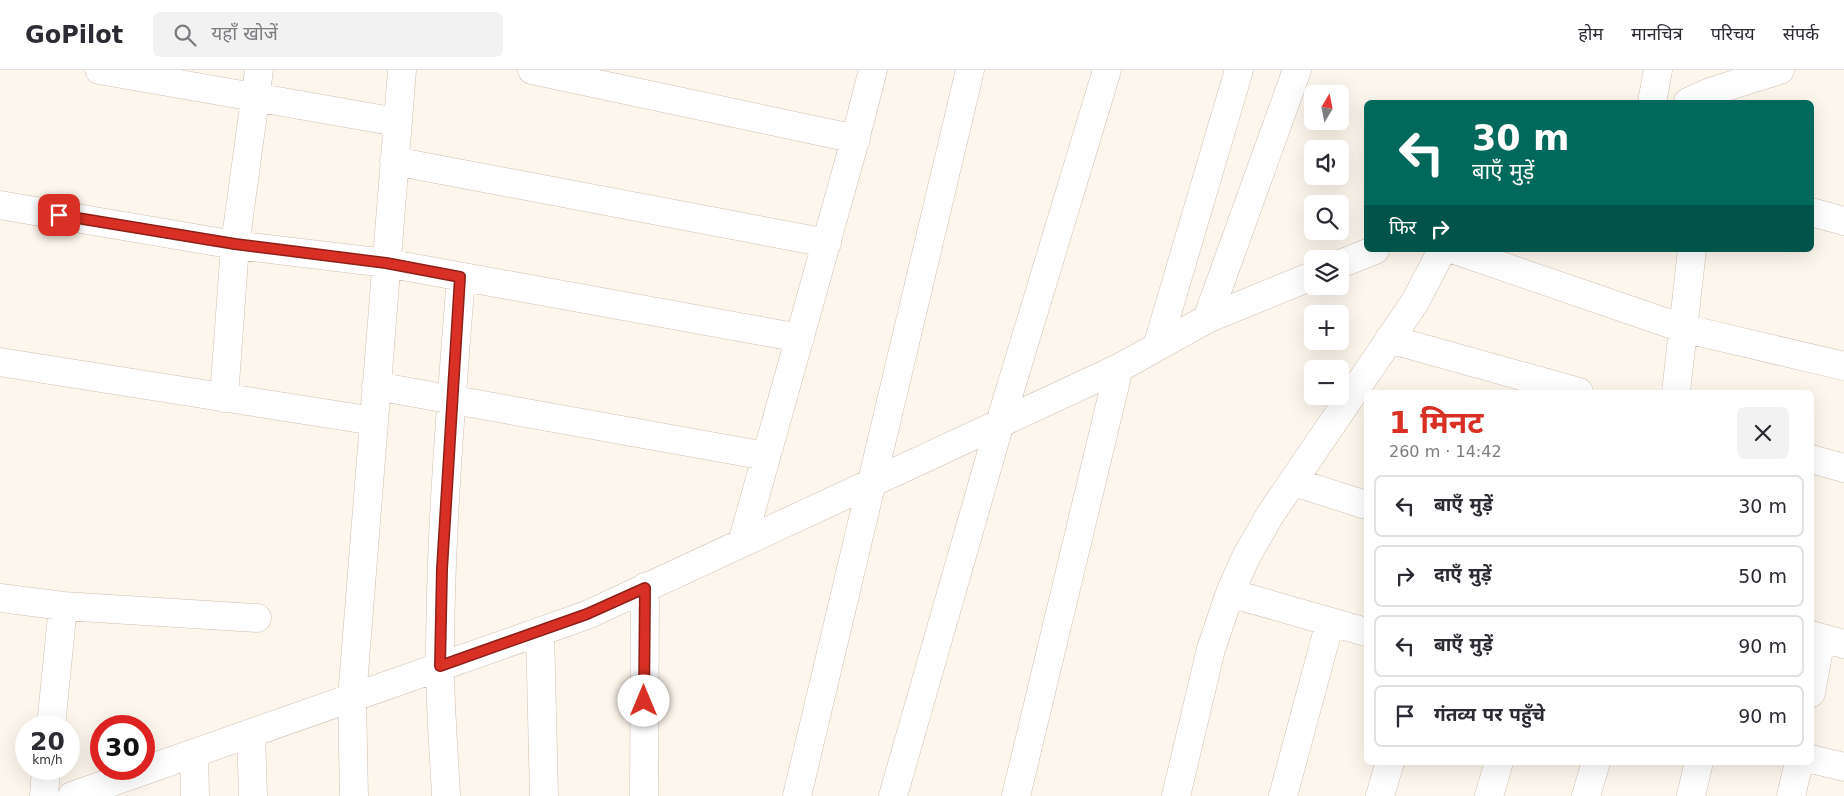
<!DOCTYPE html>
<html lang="hi">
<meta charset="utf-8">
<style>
body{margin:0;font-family:"DejaVu Sans","Noto Sans Devanagari",sans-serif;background:#f2f2f3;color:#2b2b33;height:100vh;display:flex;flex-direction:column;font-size:19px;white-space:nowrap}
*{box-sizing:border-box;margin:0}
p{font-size:16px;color:#7c7c81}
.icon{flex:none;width:28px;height:28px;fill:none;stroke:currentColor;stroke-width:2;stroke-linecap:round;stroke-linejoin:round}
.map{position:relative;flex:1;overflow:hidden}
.panel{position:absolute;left:1364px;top:320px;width:450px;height:375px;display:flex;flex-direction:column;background:#fff;border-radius:8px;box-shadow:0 5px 20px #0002}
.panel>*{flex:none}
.top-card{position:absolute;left:1364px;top:30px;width:450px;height:152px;border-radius:8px;box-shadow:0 5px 20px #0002;background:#00695c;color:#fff;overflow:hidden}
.needle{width:32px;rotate:10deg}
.controls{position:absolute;left:1304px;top:15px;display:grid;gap:10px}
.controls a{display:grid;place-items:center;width:45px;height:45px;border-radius:8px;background:#fff;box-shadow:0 5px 20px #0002;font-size:25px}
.speed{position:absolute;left:15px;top:645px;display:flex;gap:10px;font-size:25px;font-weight:700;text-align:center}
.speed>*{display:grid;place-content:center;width:65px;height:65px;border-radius:50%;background:#fff;box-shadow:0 5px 20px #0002;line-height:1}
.speed small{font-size:12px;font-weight:400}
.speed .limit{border:8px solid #d22;background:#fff;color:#111}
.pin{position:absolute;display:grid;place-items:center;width:42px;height:42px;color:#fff;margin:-21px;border-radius:10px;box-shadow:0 2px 8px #0006}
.me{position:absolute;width:55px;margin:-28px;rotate:0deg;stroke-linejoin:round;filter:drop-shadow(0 0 4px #0008)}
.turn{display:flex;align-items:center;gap:18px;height:105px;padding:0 25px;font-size:22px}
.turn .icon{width:65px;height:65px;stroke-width:2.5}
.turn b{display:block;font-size:35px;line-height:42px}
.then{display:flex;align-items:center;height:48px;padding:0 25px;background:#0003;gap:10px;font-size:19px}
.round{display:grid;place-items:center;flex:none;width:52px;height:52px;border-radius:8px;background:#f2f2f3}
.summary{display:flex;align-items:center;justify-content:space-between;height:85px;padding:0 25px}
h1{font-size:30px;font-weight:700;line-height:38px;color:#d93025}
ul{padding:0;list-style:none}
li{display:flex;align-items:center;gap:15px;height:62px;margin:0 10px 8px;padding:0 15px;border:2px solid #e1e1e2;border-radius:8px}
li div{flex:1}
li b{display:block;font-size:19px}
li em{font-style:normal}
header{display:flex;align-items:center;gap:30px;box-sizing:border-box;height:70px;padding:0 25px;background:#fff;border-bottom:1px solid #e1e1e2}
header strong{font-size:24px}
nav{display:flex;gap:28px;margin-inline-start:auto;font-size:18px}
.search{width:350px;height:45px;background:#f2f2f3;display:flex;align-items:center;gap:12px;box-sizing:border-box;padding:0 18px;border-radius:8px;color:#7c7c81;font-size:19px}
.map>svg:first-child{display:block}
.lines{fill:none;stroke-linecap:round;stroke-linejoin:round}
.minor-casing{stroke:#d1beb0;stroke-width:29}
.minor{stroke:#fff;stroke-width:28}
.route-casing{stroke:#8d1f18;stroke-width:12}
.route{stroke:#d93025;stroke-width:9}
</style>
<header>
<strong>GoPilot</strong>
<div class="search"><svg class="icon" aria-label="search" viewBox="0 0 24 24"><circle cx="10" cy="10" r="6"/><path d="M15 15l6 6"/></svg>यहाँ खोजें</div>
<nav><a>होम</a><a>मानचित्र</a><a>परिचय</a><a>संपर्क</a></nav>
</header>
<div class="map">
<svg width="1844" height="726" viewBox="0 0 1844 726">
<rect width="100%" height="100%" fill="#fdf6ec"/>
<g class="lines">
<defs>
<path id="minor" d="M99,0l298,52
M532,0l324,69
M1652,32l6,-32
M1688,32l22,-10 70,-22
M394,91l433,82
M0,135l235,40 151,18 414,75
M1811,142l33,9
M1455,180l227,78 162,38
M1340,194l35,-14
M1207,249l90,-249
M1389,269l190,53
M1157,277l82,-277
M0,292l374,59
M376,316l390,70
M1676,322l16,-142
M224,328l11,-153 24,-175
M1811,389l33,9
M1294,412l72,23
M742,473l110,-392 21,-81
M1230,523l136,39
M0,528l63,8 194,12
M540,561l4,165
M1811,565l33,9
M1811,623l10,-55
M51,656l12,-120
M251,663l2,63
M194,683l1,43
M1811,689l33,8
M44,726l2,-27
M72,726l515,-181 532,-247 88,-49 105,-43
M354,726l-2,-98 50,-628
M446,726c-2,-44 -6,-89 -6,-133 0,-129 11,-258 21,-386
M644,726l1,-209
M797,726l173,-726
M893,726l107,-373 107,-353
M1016,726l103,-428
M1176,726l35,-147 19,-56 16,-36 24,-42 145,-213 27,-52
M1283,726l47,-174
M1380,726l10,-34
M1489,726l10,-34
M1586,726l10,-34
M1691,726l8,-34
M1791,726l8,-34"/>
</defs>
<use href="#minor" class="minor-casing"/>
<use href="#minor" class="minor"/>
</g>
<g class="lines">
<defs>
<path id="route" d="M59,145l176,29 151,19 74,14 -18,292 -2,97 147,-52 58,-26 -1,113"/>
</defs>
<use href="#route" class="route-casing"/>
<use href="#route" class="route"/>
</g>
</svg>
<div class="controls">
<a><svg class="needle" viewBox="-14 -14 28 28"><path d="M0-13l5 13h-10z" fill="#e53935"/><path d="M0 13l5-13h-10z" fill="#7c7c81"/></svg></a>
<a><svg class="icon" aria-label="sound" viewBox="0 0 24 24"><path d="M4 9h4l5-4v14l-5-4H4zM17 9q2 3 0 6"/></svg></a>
<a><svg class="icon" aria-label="search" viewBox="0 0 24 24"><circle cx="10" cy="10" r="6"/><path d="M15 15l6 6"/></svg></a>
<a><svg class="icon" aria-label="layers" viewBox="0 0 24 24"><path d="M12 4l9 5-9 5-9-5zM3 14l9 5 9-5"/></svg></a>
<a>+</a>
<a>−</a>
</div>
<div class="speed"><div>20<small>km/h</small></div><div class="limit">30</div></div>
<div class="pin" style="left:59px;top:145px;background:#d93025"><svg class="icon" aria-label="arrive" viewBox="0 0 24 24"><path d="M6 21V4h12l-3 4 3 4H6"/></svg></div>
<svg class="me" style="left:644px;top:631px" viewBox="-20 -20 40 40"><circle r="19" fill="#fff"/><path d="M0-13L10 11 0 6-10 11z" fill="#d93025"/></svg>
<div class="top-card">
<div class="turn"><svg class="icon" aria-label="left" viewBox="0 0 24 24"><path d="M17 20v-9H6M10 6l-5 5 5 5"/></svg><div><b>30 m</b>बाएँ मुड़ें</div></div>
<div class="then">फिर<svg class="icon" aria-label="right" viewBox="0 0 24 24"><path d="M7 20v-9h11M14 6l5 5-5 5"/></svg></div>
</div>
<section class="panel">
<div class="summary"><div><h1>1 मिनट</h1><p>260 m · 14:42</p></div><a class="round"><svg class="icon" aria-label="close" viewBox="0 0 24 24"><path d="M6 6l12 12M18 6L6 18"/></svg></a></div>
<ul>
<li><svg class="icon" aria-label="left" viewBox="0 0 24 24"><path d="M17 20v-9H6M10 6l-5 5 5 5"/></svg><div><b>बाएँ मुड़ें</b></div><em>30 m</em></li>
<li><svg class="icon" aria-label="right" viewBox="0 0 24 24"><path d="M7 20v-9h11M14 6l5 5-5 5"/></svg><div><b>दाएँ मुड़ें</b></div><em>50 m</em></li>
<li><svg class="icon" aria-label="left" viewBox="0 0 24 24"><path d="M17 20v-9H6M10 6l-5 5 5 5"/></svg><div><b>बाएँ मुड़ें</b></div><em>90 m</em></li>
<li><svg class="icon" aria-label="arrive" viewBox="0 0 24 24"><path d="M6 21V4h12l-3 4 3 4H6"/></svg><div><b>गंतव्य पर पहुँचे</b></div><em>90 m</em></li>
</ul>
</section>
</div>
